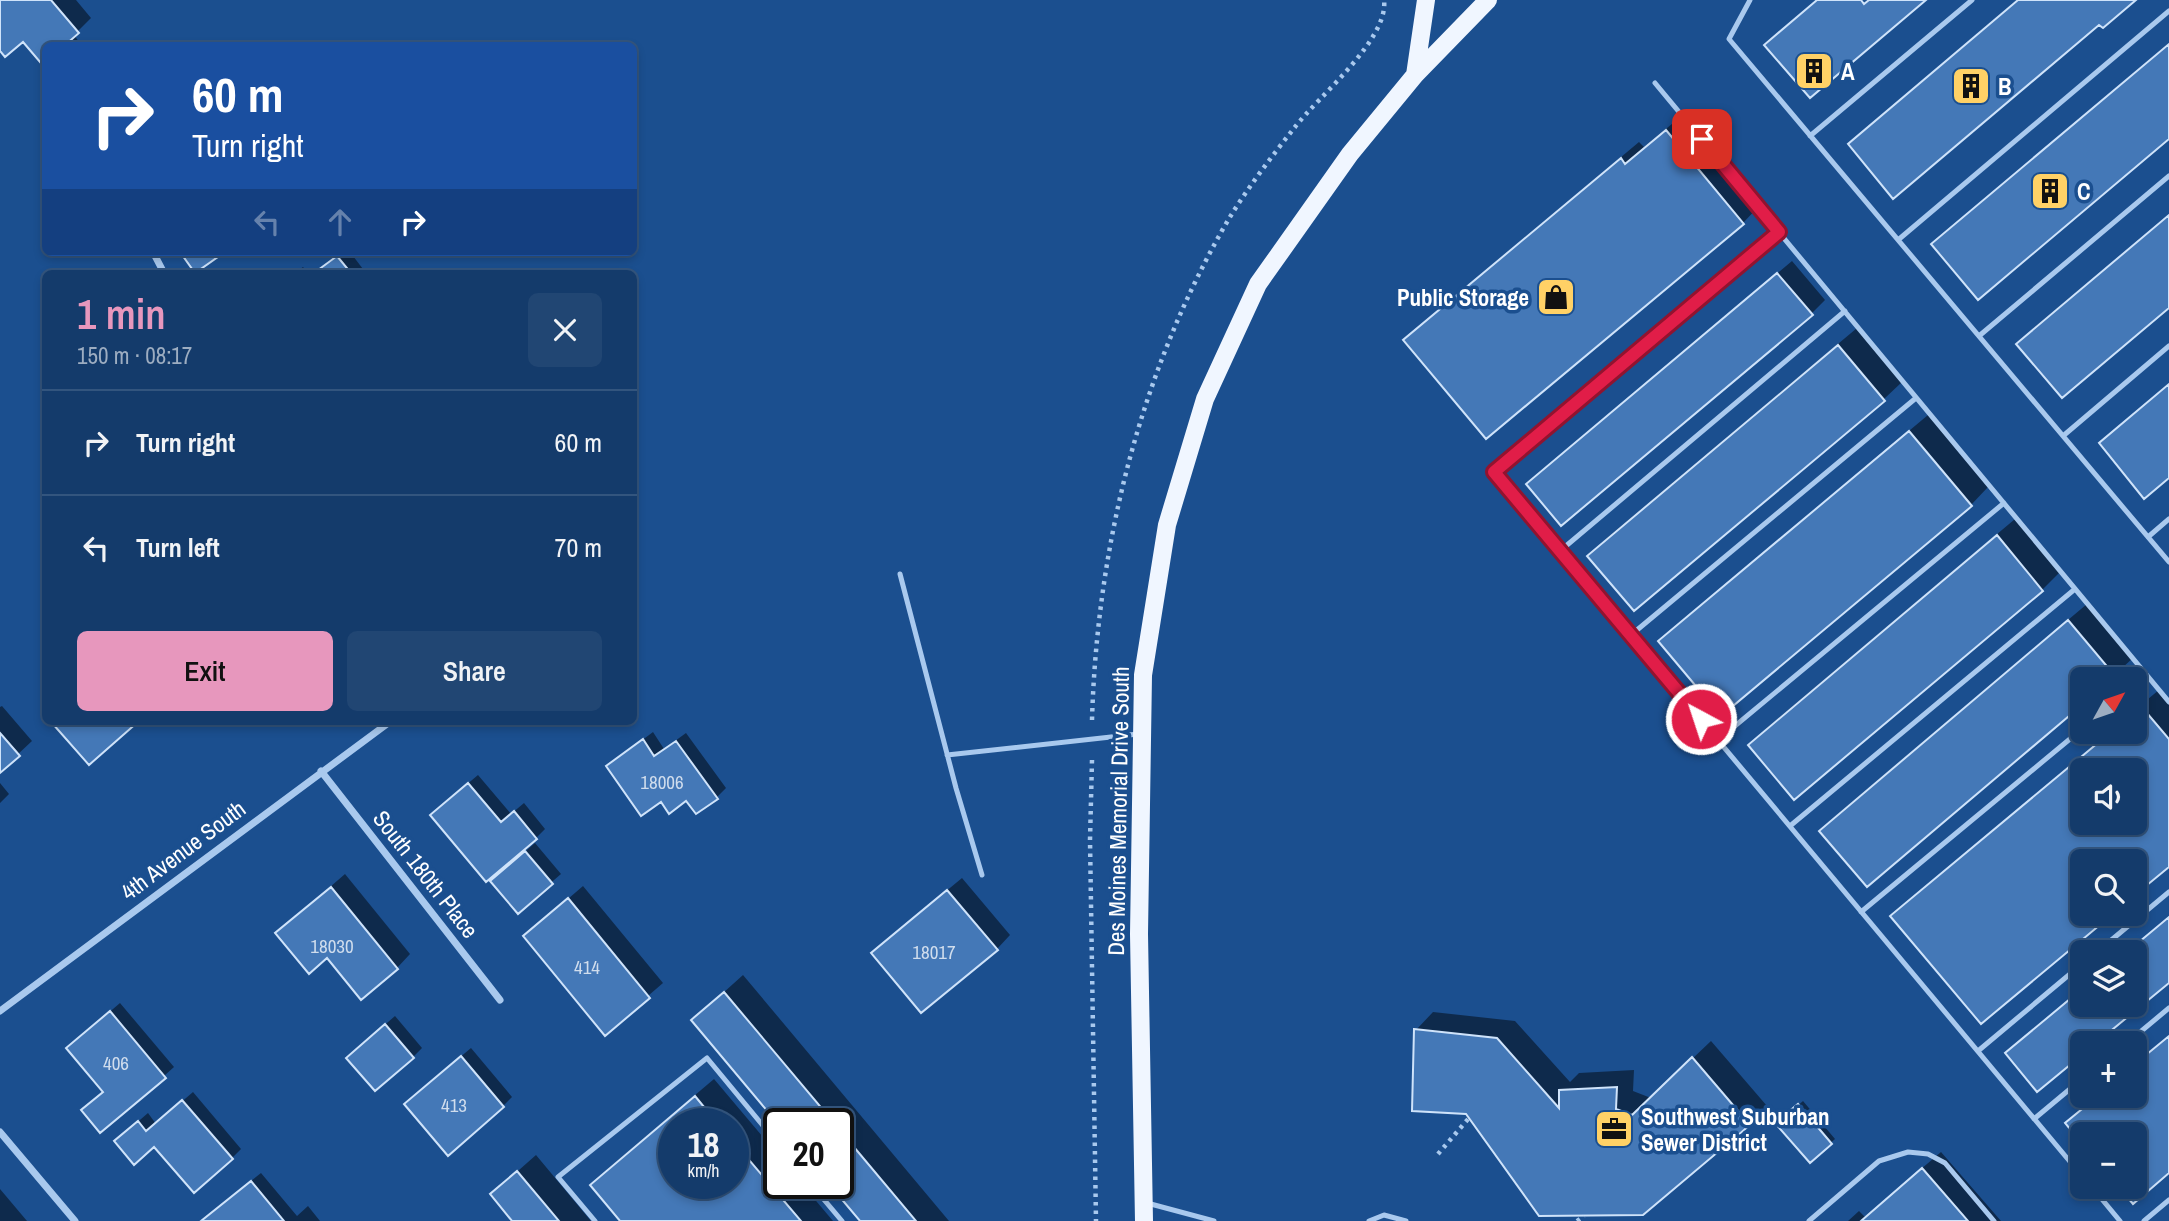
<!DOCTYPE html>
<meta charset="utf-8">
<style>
body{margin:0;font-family:"Archivo Narrow",sans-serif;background:#214673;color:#f1f3f6;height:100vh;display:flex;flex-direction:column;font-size:26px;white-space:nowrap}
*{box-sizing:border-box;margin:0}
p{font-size:23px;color:#9dadc1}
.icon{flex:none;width:38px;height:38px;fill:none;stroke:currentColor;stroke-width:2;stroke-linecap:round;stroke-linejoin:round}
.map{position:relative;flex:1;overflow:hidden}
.side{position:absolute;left:42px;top:270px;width:595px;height:455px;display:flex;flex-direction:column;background:#143b6b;border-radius:10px;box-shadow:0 4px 10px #0003,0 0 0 2px #33557e}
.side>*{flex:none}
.hud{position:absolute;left:42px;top:42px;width:595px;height:214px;border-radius:10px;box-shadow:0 4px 10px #0003,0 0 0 2px #33557e;background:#1a4fa0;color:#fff;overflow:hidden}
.needle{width:46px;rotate:50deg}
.fabs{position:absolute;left:2070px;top:667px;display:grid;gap:14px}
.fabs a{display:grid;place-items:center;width:77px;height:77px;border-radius:10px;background:#143b6b;box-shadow:0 4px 10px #0003,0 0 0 2px #33557e;font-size:35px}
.speed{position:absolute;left:658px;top:1108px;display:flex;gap:14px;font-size:35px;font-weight:700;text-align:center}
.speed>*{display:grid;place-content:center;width:91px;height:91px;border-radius:50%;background:#143b6b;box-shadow:0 4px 10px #0003,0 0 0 2px #33557e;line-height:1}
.speed small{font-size:18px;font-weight:400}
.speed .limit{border:4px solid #111;border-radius:10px;background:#fff;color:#111}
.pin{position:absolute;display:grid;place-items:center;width:60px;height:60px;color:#fff;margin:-30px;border-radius:14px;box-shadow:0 4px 10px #0006}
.me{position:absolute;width:77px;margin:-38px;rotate:320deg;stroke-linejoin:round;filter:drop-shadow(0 0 5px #0008)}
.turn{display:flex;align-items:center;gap:24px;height:147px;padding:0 35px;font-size:32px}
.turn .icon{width:91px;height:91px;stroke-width:2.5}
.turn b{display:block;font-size:49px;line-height:60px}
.lanes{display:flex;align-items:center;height:66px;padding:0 35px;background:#0003;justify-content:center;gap:35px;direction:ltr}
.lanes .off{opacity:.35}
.round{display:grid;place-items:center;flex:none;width:74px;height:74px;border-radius:10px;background:#214673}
.head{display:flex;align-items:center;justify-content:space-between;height:119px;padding:0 35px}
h1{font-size:42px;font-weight:600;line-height:52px;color:#e797bd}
.cta{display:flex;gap:14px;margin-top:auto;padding:14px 35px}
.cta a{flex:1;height:80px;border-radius:10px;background:#e797bd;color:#111;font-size:28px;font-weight:600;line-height:80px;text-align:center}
.cta a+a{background:#214673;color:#f1f3f6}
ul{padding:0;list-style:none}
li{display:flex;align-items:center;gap:21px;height:105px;padding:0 35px;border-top:2px solid #33557e}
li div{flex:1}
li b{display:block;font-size:26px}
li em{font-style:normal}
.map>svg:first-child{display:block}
.shadow{fill:#0007;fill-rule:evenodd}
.building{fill:#4478b7;stroke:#cfe3fa;stroke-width:2;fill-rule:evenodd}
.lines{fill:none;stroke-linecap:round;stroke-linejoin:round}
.path{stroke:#a9c9ee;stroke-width:4.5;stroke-dasharray:3.5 5;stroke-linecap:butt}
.lane{stroke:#a9c9ee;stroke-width:5}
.street{stroke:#a9c9ee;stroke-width:7}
.primary{stroke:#f0f6ff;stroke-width:18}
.route-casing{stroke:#92132f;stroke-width:18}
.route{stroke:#e11d48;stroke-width:12}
.labels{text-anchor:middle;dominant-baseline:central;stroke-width:7;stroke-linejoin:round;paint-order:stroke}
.number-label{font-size:19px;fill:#d0dded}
.poi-label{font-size:23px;font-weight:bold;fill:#fff;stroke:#1b4f8f;text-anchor:start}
.street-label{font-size:23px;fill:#fff;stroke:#1b4f8f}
</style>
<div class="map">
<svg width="2169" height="1221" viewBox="0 0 2169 1221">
<rect width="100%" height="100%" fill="#1b4f8f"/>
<path class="shadow" d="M0,0h76l15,18 -17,17 8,11h-36l-22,-6 -24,9z
M2017,0h116l-34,22 -249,123 18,-18z
M2169,43v93l-235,108 18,-17z
M1684,114l76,91 -17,18 -337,117 18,-18 215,-180 5,5z
M2169,215v90l-151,39 18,-18z
M342,252h8l16,21h-52z
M1792,261l33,39 -14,14 -283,170z
M303,267l5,6h-13z
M1857,328l45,54 -18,17 -250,210 -45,-53 18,-18z
M2169,383v93l-68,-33z
M1928,415l60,72 -17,18 -311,136 18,-17z
M2015,519l45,53 -18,18 -248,208 -44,-53 18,-18z
M2087,604l46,54 -23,21h-28v24l-215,181 -46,-53 18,-18z
M2160,689l9,11v164l-34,29v-32h-53v53h28l-129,108 -88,-106 18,-17 199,-167h25v-22zM2082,770h53v52h-53z
M2,706l30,35 -32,30v-64z
M653,732l11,17 22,-16 40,55 -9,9 -56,3 -53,-34z
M478,775l33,39 13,-11 21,26 -9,9 -95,-32z
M0,783l9,11 -9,9z
M535,843l26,31 -43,37 -16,-39z
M345,874l65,80 -13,14 -70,-12 -50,-23z
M962,878l48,57 -13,14 -110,-9z
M583,886l80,97 -58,50 -80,-97z
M743,975l206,246h-87l-32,-38h8v-59h-58l-87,-104z
M120,1003l54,64 -10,9 -59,15 -27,-52z
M1433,1012l82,9 55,61 9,-9 55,-3 -1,21 18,7 60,-57 56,65 -18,18 -107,90 -226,-184z
M395,1016l27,32 -9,9 -56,-8z
M2169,1035v136l-34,15v-52h-53v7l-15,-18 30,-27h38v-32z
M471,1048l41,49 -9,9 -88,-11z
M714,1079l65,77v27h22l32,38h-210l-31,-36 18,-18zM674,1124h59v59h-59z
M193,1092l48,57 -9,9 -78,-13 -28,-13 22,-19 8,11z
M1803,1101l32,38 -25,22 -32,-38z
M1941,1152l60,69h-153l11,-10 6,6z
M536,1155l55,66h-77l-22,-27z
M261,1173l36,43 11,-10 12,15h-119z
M0,1189l27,32h-27z"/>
<path class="building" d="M0,0h51l28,33 -15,13h-18v23l-23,-27 -18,15 -5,-6z
M1817,0h44l3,4 5,-4h57l-116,98 -46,-53z
M2018,0h118l-33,28 -4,-3 -206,174 -45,-55z
M2169,44v95l-191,161 -47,-56z
M1666,130l78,94 -258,215 -83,-99 218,-182 4,6z
M2169,215v93l-107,90 -46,-54z
M180,252h45l-30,21z
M337,256l14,17h-37z
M1777,273l36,42 -252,211 -35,-42z
M1838,345l47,56 -251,210 -47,-55z
M2169,384v94l-25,21 -45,-56z
M1909,431l63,75 -251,210 -63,-75z
M1997,535l46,56 -249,209 -46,-55z
M2068,620l48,57 -3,2h-31v26l-215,182 -48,-56z
M2141,706l28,33v128l-34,28v-34h-53v53h31l-132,110 -91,-108 221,-184h24v-21zM2082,770h53v52h-53z
M54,721h85l-50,44 -37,-42z
M0,733l20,23 -20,17z
M643,739l11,17 22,-15 42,58 -22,15 -10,-13 -17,13 -8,-12 -20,14 -35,-50z
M468,783l33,39 13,-11 23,28 -51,43 -56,-67z
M525,851l28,33 -35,30 -28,-33z
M331,887l67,82 -37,31 -34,-42 -18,16 -34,-41z
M947,890l51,60 -77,63 -50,-60z
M568,898l82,100 -45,38 -82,-100z
M2169,917v66l-73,60h-14v12l-45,37 -32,-39 77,-64v15h53v-52h-8z
M724,992l111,132 -56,1 -88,-105z
M110,1011l56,67 -66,55 -19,-23 22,-18 -37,-44z
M385,1024l29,34 -39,33 -29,-33z
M1414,1029l83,9 62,70v-18l58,-3 -1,22 16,6 60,-58 58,68 -107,90 -104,1 -73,-102 -54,-3z
M2169,1036v137l-36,31 -15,-18h17v-52h-53v10l-17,-21 33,-27h37v-32z
M461,1056l43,51 -56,49 -44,-52z
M695,1096l23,28h-44v59h59v-42l68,80h-181l-30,-36z
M182,1100l51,59 -39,34 -40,-46 -20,18 -20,-24 24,-20 8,10z
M1798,1104l34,40 -22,19 -35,-40z
M838,1128l78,93h-56l-32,-38h10z
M1922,1168l46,53h-107z
M517,1171l42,50h-47l-22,-27z
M251,1181l33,40h-83z"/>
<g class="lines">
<path class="path" d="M1092,720c5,-173 48,-348 135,-498 19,-32 45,-66 68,-95 24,-31 94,-88 89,-127
M1092,760l-2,80 6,381
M1438,1154l31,-36
M1577,1221l7,-5"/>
<path class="lane" d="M1750,0l-21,39 440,523
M1655,83l514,619
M1810,136l162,-136
M1779,232l-285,240 588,704
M1898,240l271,-229
M1979,336l190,-160
M2063,436l106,-90
M2148,537l21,-18
M1560,551l285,-240
M900,574l56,214 26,87
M1631,635l285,-237
M2135,686l12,-10
M1718,740l286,-237
M947,755l191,-21
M1790,826l285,-237
M1861,912l221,-183
M2097,952l72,-60
M2127,1043l42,-35
M1978,1051l104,-87
M2034,1119l48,-40
M810,1183l32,38
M2091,1186l29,35
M1147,1203l67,18
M595,1221l-37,-44 149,-119 72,87
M1369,1221l15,-6 22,6
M1809,1221l70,-60 29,-9 20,2 17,9 49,58
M2144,1221l25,-21"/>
<path class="street" d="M153,252l11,21
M321,771l179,229
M0,1011l391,-290
M0,1132l75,89"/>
<path class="primary" d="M1415,75l11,-75
M1144,1221l-5,-287 4,-259 24,-150 38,-126 53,-115 92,-130 65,-79 73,-75"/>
</g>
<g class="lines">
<defs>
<path id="route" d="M1701,719l-207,-247 285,-240 -77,-93"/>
</defs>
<use href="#route" class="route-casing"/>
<use href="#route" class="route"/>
</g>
<defs>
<symbol id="building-square" viewBox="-11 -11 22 22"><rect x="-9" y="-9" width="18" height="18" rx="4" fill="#ffd166" stroke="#1b4f8f"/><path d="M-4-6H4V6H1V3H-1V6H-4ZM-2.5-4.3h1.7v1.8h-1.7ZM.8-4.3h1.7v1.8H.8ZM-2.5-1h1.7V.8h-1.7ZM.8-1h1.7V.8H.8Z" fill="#111"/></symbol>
<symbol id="shop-square" viewBox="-11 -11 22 22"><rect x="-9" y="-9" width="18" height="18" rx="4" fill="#ffd166" stroke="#1b4f8f"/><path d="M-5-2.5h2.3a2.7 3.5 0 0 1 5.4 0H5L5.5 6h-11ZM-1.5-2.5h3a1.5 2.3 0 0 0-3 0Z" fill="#111"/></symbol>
<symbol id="office-square" viewBox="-11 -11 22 22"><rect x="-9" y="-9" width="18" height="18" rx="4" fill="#ffd166" stroke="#1b4f8f"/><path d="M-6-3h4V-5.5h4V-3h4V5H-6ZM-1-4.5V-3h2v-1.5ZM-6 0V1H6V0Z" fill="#111"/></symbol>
</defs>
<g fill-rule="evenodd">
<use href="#building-square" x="1792" y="49" width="44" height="44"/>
<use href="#building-square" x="1949" y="64" width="44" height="44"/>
<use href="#building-square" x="2028" y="169" width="44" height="44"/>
<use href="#shop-square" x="1534" y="275" width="44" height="44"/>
<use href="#office-square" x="1592" y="1107" width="44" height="44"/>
</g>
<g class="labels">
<g class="number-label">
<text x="662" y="782">18006</text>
<text x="332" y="946">18030</text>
<text x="934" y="952">18017</text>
<text x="587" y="967">414</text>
<text x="116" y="1063">406</text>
<text x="454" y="1105">413</text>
</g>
<g class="poi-label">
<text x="1841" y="71">A</text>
<text x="1998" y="86">B</text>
<text x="2077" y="191">C</text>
<text x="1529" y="297" text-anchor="end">Public Storage</text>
<text x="1641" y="1116">Southwest Suburban<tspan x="1641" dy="26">Sewer District</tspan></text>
</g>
<g class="street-label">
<text transform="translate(1118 811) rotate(-89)">Des Moines Memorial Drive South</text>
<text transform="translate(183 850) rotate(-37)">4th Avenue South</text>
<text transform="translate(426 874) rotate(52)">South 180th Place</text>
</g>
</g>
</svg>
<div class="fabs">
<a><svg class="needle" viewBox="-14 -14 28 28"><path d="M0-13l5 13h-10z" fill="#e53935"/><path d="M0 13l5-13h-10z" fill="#9dadc1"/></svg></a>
<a><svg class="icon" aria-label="sound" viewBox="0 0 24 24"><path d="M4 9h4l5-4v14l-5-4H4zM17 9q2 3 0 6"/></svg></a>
<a><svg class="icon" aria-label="search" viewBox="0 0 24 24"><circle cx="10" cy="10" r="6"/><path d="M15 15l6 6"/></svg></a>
<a><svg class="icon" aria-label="layers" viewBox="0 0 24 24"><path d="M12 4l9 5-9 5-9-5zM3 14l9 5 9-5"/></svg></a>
<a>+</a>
<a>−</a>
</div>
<div class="speed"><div>18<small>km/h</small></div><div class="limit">20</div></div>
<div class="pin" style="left:1702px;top:139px;background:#d93025"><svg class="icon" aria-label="arrive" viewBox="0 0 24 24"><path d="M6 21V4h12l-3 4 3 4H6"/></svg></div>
<svg class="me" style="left:1701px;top:719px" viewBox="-20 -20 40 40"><circle r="17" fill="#e11d48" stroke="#fff" stroke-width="3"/><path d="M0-11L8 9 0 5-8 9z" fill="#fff"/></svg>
<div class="hud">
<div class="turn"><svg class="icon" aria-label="right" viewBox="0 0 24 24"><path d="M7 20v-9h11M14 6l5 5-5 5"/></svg><div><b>60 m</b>Turn right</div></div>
<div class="lanes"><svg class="icon off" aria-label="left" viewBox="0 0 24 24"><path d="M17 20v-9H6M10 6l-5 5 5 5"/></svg><svg class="icon off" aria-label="ahead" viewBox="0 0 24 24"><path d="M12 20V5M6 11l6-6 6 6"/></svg><svg class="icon" aria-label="right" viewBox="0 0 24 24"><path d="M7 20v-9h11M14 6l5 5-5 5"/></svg></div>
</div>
<section class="side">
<div class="head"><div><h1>1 min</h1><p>150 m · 08:17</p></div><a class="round"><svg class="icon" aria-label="close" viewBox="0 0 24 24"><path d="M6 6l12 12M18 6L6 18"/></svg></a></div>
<ul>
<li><svg class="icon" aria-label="right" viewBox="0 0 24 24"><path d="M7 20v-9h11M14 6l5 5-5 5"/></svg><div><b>Turn right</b></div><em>60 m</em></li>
<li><svg class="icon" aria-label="left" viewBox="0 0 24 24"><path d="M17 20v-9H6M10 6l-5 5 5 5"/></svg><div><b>Turn left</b></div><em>70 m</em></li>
</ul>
<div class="cta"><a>Exit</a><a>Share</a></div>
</section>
</div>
